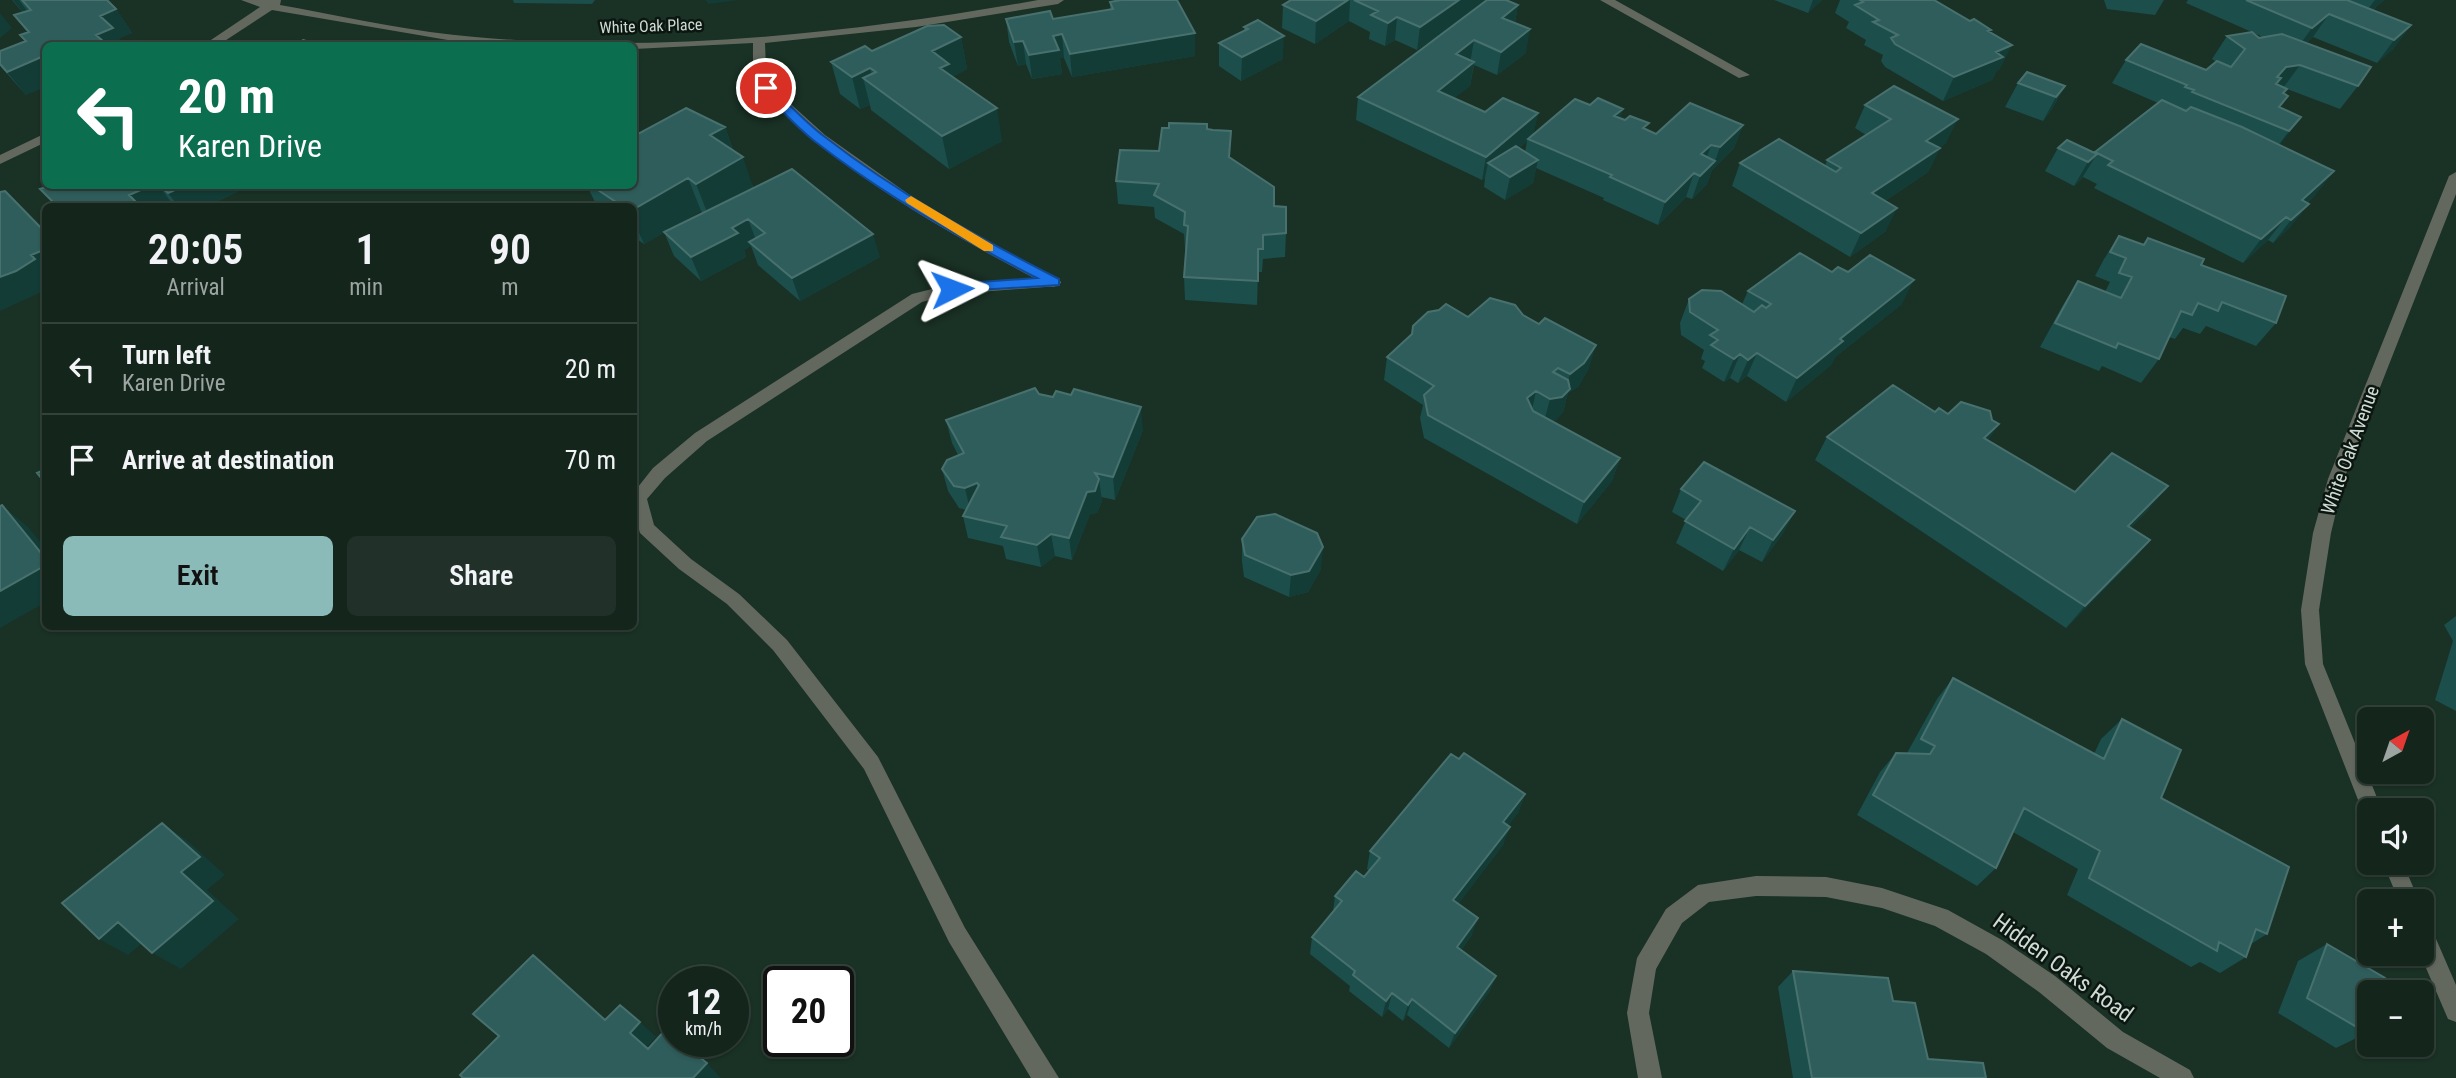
<!DOCTYPE html>
<meta charset="utf-8">
<style>
body{margin:0;font-family:"Roboto Condensed",sans-serif;background:#213129;color:#f1f3f6;height:100vh;display:flex;flex-direction:column;font-size:26px;white-space:nowrap}
*{box-sizing:border-box;margin:0}
p{font-size:23px;color:#9da5a3}
.icon{flex:none;width:38px;height:38px;fill:none;stroke:currentColor;stroke-width:2;stroke-linecap:round;stroke-linejoin:round}
.map{position:relative;flex:1;overflow:hidden}
.drawer{position:absolute;left:42px;top:203px;width:595px;height:427px;display:flex;flex-direction:column;background:#14251c;border-radius:10px;box-shadow:0 2px 5px #0004,0 0 0 2px #33423b}
.drawer>*{flex:none}
.banner{position:absolute;left:42px;top:42px;width:595px;height:147px;border-radius:10px;box-shadow:0 2px 5px #0004,0 0 0 2px #33423b;background:#0b6e4f;color:#fff;overflow:hidden}
.needle{width:46px;rotate:40deg}
.controls{position:absolute;left:2357px;top:707px;display:grid;gap:14px}
.controls a{display:grid;place-items:center;width:77px;height:77px;border-radius:10px;background:#14251c;box-shadow:0 2px 5px #0004,0 0 0 2px #33423b;font-size:35px}
.speed{position:absolute;left:658px;top:966px;display:flex;gap:14px;font-size:35px;font-weight:700;text-align:center}
.speed>*{display:grid;place-content:center;width:91px;height:91px;border-radius:50%;background:#14251c;box-shadow:0 2px 5px #0004,0 0 0 2px #33423b;line-height:1}
.speed small{font-size:18px;font-weight:400}
.speed .limit{border:4px solid #111;border-radius:10px;background:#fff;color:#111}
.pin{position:absolute;display:grid;place-items:center;width:60px;height:60px;color:#fff;margin:-30px;border:4px solid #fff;border-radius:50%;box-shadow:0 2px 7px #0007}
.me{position:absolute;width:77px;margin:-38px;rotate:87deg;stroke-linejoin:round;filter:drop-shadow(0 0 5px #0008)}
.turn{display:flex;align-items:center;gap:24px;height:147px;padding:0 21px;font-size:32px}
.turn .icon{width:91px;height:91px;stroke-width:2.5}
.turn b{display:block;font-size:49px;line-height:60px}
.eta{display:flex;justify-content:space-evenly;align-items:center;height:119px;text-align:center}
.eta b{font-size:42px;font-weight:600;line-height:49px}
.primary-button{display:flex;gap:14px;margin-top:auto;padding:14px 21px}
.primary-button a{flex:1;height:80px;border-radius:10px;background:#8bbbb9;color:#111;font-size:28px;font-weight:600;line-height:80px;text-align:center}
.primary-button a+a{background:#213129;color:#f1f3f6}
ul{padding:0;list-style:none}
li{display:flex;align-items:center;gap:21px;height:91px;padding:0 21px;border-top:2px solid #33423b}
li div{flex:1}
li b{display:block;font-size:26px}
li em{font-style:normal}
.map>svg:first-child{display:block}
.lines{fill:none;stroke-linecap:round;stroke-linejoin:round}
.lane{fill:#63685e;fill-rule:evenodd}
.street{fill:#63685e;fill-rule:evenodd}
.wall{fill:#1c4e4c;fill-rule:evenodd}
.shaded-wall{fill:#133c36}
.building{fill:#2f5d5b;stroke:#48716e;stroke-width:2}
.route{fill:#1a73e8;stroke:#114b97;stroke-width:2}
.slow{fill:#f59e0b}
.labels{text-anchor:middle;dominant-baseline:central;stroke-width:5;stroke-linejoin:round;paint-order:stroke}
.far-street-label{font-size:16px;fill:#cfdcd4;stroke:#0c1611}
.street-label{font-size:19px;fill:#cfdcd4;stroke:#0c1611}
.near-street-label{font-size:23px;fill:#cfdcd4;stroke:#0c1611}
</style>
<div class="map">
<svg width="2456" height="1078" viewBox="0 0 2456 1078">
<rect width="100%" height="100%" fill="#1a3125"/>
<g class="lines">
<path class="lane" d="M1054,277l7,5 -2,4 -107,8 -30,8 -215,139 -42,37 -18,21 7,26 37,34 48,35 48,46 91,117 87,171 94,150h-28l-82,-136 -85,-173 -91,-119 -46,-46 -48,-35 -39,-36 -6,-20v-21l19,-24 42,-35 217,-139 40,-10z"/>
<path class="street" d="M241,0h40l-1,5 17,3c58,11 118,24 178,29 186,17 379,-4 563,-37h26l-6,4 -142,23 -151,16 1,26 7,19 52,47 96,68 140,79 -7,5 -5,-1c-89,-47 -178,-95 -253,-162 -12,-12 -30,-23 -38,-38 -6,-13 -5,-29 -5,-43l-119,6v-3l-157,-1 -205,-35 -55,36h-15l58,-39z
M1600,0h15l135,75 -11,3z
M46,133v9l-46,22v-9z
M2456,172v22l-112,285 -13,54 -12,77 4,54 59,146h-12v8l-5,-1 -3,-7 -57,-146 -4,-54 12,-77 15,-54 121,-303z
M2383,863h20l16,38h-20z
M1756,876l70,1 56,11 66,22 54,30 53,36 68,56 67,38 4,8h-34l-53,-30 -68,-56 -53,-38 -51,-28 -53,-18 -56,-11 -70,-1 -47,6 -27,21 -26,46 -7,44 13,65h-24l-11,-65 10,-55 29,-49 32,-24z
M2422,922l8,3 26,60v37l-8,-3 -28,-65z"/>
</g>
<path class="wall" d="M12,0h95l9,9 16,24 -13,5 -73,8 -20,49 -26,-29v-15l25,-9 -5,-7 7,-3 -13,-17 9,-2z
M513,0h82l-3,4 -78,-1z
M1291,0h215l12,5 -3,18 11,30 -29,22 -23,-10 -4,21 -16,12 31,14 53,1 -5,21 57,-29 33,4 -3,9 36,16 87,-9 -9,23 -22,22 -5,14 -15,15 -6,-2 -28,28 -55,-25 1,-2 -68,-30 -3,15 -28,17 -21,-13 1,-9 -3,2 -126,-60 2,-23 104,-78 -45,31 -22,-10 -10,6 -16,-7 1,-7 -21,-11 -34,23 -33,-16 1,-23zM1527,141l-2,11 -6,-4z
M1774,0h48l-14,13z
M1840,0h94l56,32 10,37 -3,1 -5,10 -49,21 -58,-34 -4,-6 2,-6 -19,-10 2,-5 -20,-12 3,-6 -14,-9z
M2104,0h60l-9,15 -48,-6z
M2188,0h196l-11,10 38,15 -18,24 -16,14 -64,-26 -7,6 52,43 -18,23 -53,-20 -3,5 4,2 -8,11 21,10 -22,28 55,26 -19,24 -8,8 2,1 -19,23 -17,16 -5,-3 -25,23 -149,-75 3,-4 -14,-7 -9,9 -29,-15 13,-23 36,5 64,-50 -46,-20 14,-23 80,10 10,-8 -4,-3 15,-23 36,1 -77,-34z
M1110,2l85,54 -123,21 -8,-19h-4l2,16 -30,5 -6,-15 -8,2 -9,-24 -3,-23h47l57,-10z
M1258,20l25,39 -42,22 -22,-15v-23l25,-12v-4z
M961,37l6,32 -15,8 50,64 -53,28 -78,-59 -1,-5 -10,4 -20,-15 -9,-32 41,-11z
M2018,83l47,3 -13,23 -9,12 -38,-14z
M1865,105l81,38 -7,5h1l-12,24 -43,29 1,30 -36,26 -118,-71 8,-23 85,3 2,-6 39,-25 -11,-7z
M725,127l8,23 21,38 126,69 -80,44 -42,-36 -7,-19 -7,4 2,7 -45,24 -27,-25 -10,-24 39,-19 -2,-2 -57,33 -10,-7v-31h-37l-10,-20h47z
M1207,129l24,29 43,48 12,27 -1,24 -22,2 -1,13h-4l-1,33 -72,-5 -1,-23 2,-28h-1l-1,-15 -29,-16 -1,-11 -36,-3 -2,-23 43,-30z
M49,186h184l4,6 -30,14h-152l-15,-17z
M2119,236l24,8 5,-6 53,27 75,58 -20,23 -50,-20 -6,8 -17,-6 -8,11 -6,-2 -10,22 -18,24 -39,-17 -3,5 -59,-24 23,-42 15,-24 27,11 5,-10 -15,-6 9,-17z
M1832,272l70,32 -67,53 -4,8 -45,37 -39,-26 -9,7 -8,-5 -6,4 -22,-14 3,-7 -4,-2 3,-9 -23,-15 -1,-12 9,-24 53,5 6,-13z
M1523,315l66,53 -11,19 -10,6 -5,19 -7,8 -6,1 70,37 -8,23 -35,43 -153,-86 -4,-20 3,-13 -39,-25 3,-23 81,-40z
M1039,394l104,36 -28,70 -14,-3 1,4 -5,12 -7,1 -18,46 -17,-4 -14,11 -35,-8 -3,-13 -35,-8 -5,-22 3,-6 -7,-2 -11,-17 -6,-22 16,-14 -6,-12 -6,-23z
M1827,437l161,4 87,51 74,17 -19,19 20,12 -19,22 -65,66 -251,-168z
M1681,489l114,22 -12,22 -21,29 -23,-12 -16,21 -47,-28 10,-23 -14,-8z
M1242,539l79,30 -13,23 -19,5 -45,-20 -2,-16z
M2456,616v95l-21,-11 18,-59 -9,-16z
M1953,678l141,76 7,-15 21,-20 39,79 106,136 -16,10 -5,13 -26,16 -20,-11 -9,5 -124,-72 11,-26 -65,-37 -17,36 -19,18 -120,-71 23,-43 16,-19h11l30,-54z
M1459,759l66,35 -7,19 -10,12 -5,20 -45,59 14,31 -11,15 35,26 -7,16 -40,56 -42,-33 -4,6 -15,-12 -6,8 -33,-26 1,-5 -40,-32 2,-17 21,-25 2,-16 29,-19 5,-6 -2,-2 3,-18z
M2327,944l40,89 -31,15 -58,-35 20,-52z
M1793,971l100,30 35,58 58,19h-193l-15,-91z"/>
<path class="shaded-wall" d="M13,0h6l9,12 -4,2z
M706,0h33l-31,4z
M1348,0h2l-1,21 -34,23 1,-23z
M1459,0h28v1l-70,49 3,-23z
M1813,0h9l-14,13z
M2375,0h9l-3,3 -23,19z
M1518,5l-4,23 -12,-10z
M116,9l16,24 -13,5 6,8h-31l6,-30z
M0,13l12,15 -12,10z
M2329,14l-16,23 -18,14 17,-23z
M1397,17l-2,23 -10,6 3,-23z
M2411,25l-18,24 -16,14 17,-23z
M1530,29l-4,24 -29,22 4,-23z
M1195,33v23l-123,21 -2,-23z
M1062,34l2,24h-4l2,16 -30,5 -3,-24 24,-19z
M1284,36l-1,23 -42,22 1,-24z
M961,37l6,32 -15,8 -6,24 -14,-50z
M1474,40l-4,24 -14,-10z
M1023,41l3,23 -8,2 -4,-24z
M2012,45l-12,24 -3,1 -5,10 -49,21 11,-24 42,-25z
M46,55v32l-20,8 -19,-23z
M1474,62l-4,24 -36,28 4,-23z
M2300,65l-17,23 -10,2 4,-13 9,-10z
M870,68l4,18 -11,-8 7,27 -10,4 -8,-32z
M2065,86l-13,23 -9,12 13,-24z
M997,108l5,33 -53,28 -7,-33z
M1623,109l-7,23 -2,-16z
M1538,113l-5,24 -5,2 -1,2 -31,27 -8,-5 -3,15 -3,2 4,-23z
M2301,117l-18,24 -12,14 18,-24z
M1958,119l-12,24 -31,21 11,-23z
M1743,125l-9,23 -22,22 8,-23z
M725,127l11,33 -26,-25z
M1711,145l-8,23 -2,-14z
M1940,148l-12,24 -67,45 11,-24z
M2097,154l-15,24 -8,8 14,-24z
M743,157l11,33 -45,27 -13,-33z
M1538,160l-5,23 -28,17 5,-23z
M1715,161l-8,23 -15,15 8,-23z
M2334,171l-19,24 -26,24 13,-19z
M1694,173l-8,24 -28,28 7,-23z
M688,178l13,33 -57,33 -10,-23v-12z
M150,186h9l15,20h-36l-9,-11z
M184,186h49l4,6 -30,14h-29l-10,-13z
M2309,204l-19,23 -17,16 18,-23z
M1897,208l-11,23 -36,26 11,-24z
M2286,217l-18,23 -25,23 18,-24z
M748,219l9,24 -8,-1 2,4 -7,4 2,7 -45,24 -10,-24 41,-29z
M873,234l7,23 -80,44 -8,-23z
M46,249v40l-9,5 -37,17v-34l31,-22z
M1914,280l-12,24 -67,53 -4,8 -45,37 11,-24 43,-39z
M1596,345l-7,23 -11,19 -10,6 -5,19 -7,8 -12,2 6,-23 14,-4 6,-21z
M1757,353l-10,23 -9,7 10,-23z
M1740,354l-10,24 -6,4 10,-23z
M1536,391l-5,23 -4,-16z
M1141,407l2,23 -28,70 -2,-23z
M1999,424l-15,23v-9z
M1620,458l-8,23 -35,43 7,-22z
M1099,479l3,22 -5,12 -7,1 -18,46 -3,-22 18,-46z
M977,483l5,22 -12,5 -5,-22z
M2168,486l-19,23 -40,40 19,-23z
M2,505l26,22 18,22v10z
M1795,511l-12,22 -21,29 11,-22z
M1750,527l-11,23 -16,21 11,-22z
M1051,534l4,22 -14,11 -4,-22z
M2150,540l-19,22 -65,66 19,-22z
M1323,547l-2,22 -13,23 -19,5 2,-22z
M46,565v37l-46,26v-37z
M1525,794l-7,19 -21,28 6,-19z
M162,823l27,19 36,33 -18,15 32,29 -58,50 -29,-16 29,-81z
M1510,827l-7,18 -55,73 5,-18z
M1478,918l-6,17 -21,28 6,-16z
M118,922l29,17 -19,16 -29,-16z
M1496,976l-7,16 -40,56 6,-15z
M1392,993l-4,16 -6,8 4,-16z
M1412,999l-5,16 -4,6 5,-16z
M640,1022l16,15 -10,11 -16,-15z
M707,1063l14,15h-28z"/>
<path class="building" d="M22,0h85l9,9 -16,7 13,12 -17,7 8,7 -10,4h-48v9l-39,17 -7,-8v-13l26,-10 -6,-6 9,-3 -15,-17 17,-5z
M1121,0h56l18,33 -125,21 -8,-20 -9,2 6,14 -30,5 -6,-14 -9,1 -8,-23 44,-8 3,8 60,-10 -3,-7z
M1291,0h57l-32,21 -33,-16z
M1354,0h105l-39,27 -23,-10 -9,6 -17,-8 7,-4z
M1487,0h19l12,5 -16,13 28,11 -29,23 -27,-12 -18,14 18,8 -36,29 47,21 18,-14 35,15 -52,44 -128,-60z
M1860,0h74l36,21 4,-2 17,11 -3,1 24,14 -16,7 7,5 -49,20 -59,-33 -4,-6 7,-3 -25,-13 6,-2 -24,-15 8,-3z
M2246,0h101l64,25 -17,15 -65,-26 -17,14z
M1258,20l26,16 -42,21 -23,-14 29,-14 -4,-2z
M944,25l17,12 -29,14 17,13 -9,4 57,40 -55,28 -79,-58 13,-6 -6,-4 -18,9 -21,-15 34,-16 7,5 55,-25z
M2252,32l7,6 23,-4 89,33 -13,19 -58,-21 -14,2 -9,10 4,1 -5,6 11,5 -4,4 5,3 -9,11 22,10 -12,14 -97,-39 2,-2 -9,-3 2,-2 -61,-25 15,-16 65,26 11,-9 14,6 14,-18 -18,-13z
M303,40l19,6h-27z
M263,42l12,4h-18z
M2027,72l38,14 -9,11 -38,-14z
M1894,86l64,33 -32,22 14,7 -68,45 25,15 -36,25 -121,-70 39,-24 57,33 5,-4 -14,-8 64,-41 -26,-14z
M1598,98l25,11 -9,7 11,4 5,-4 19,7 -6,5 13,6 34,-31 53,22 -23,22 -9,-2 -10,9 14,7 -15,15 -6,-3 -29,29 -55,-25 2,-2 -84,-36 47,-40 15,6z
M2162,100l24,11 5,-4 51,20 92,44 -32,29 7,4 -18,16 -5,-3 -25,22 -153,-74 5,-4 -18,-9z
M686,108l39,19 -15,8 33,22 -47,27 -8,-6 -54,31v-3h-12l-30,-20h42v-50z
M1169,123l38,1v5l6,1 18,1 -2,26 45,30v19l12,1v26l-23,2v14h-5v32l-74,-4 4,-51 -4,-1 1,-13 -31,-17 5,-11 -43,-3 4,-31 39,1 3,-23h7z
M2067,140l30,14 -9,8 -30,-14z
M1516,146l22,14 -28,17 -22,-14z
M792,169l81,65 -81,44 -43,-36 16,-9 -17,-14 -16,9 6,5 -47,24 -27,-25z
M49,186h101l-21,9 11,11h-83l-17,-17z
M160,186h24l-16,7z
M5,191l41,42v16l-15,6 4,4 -19,12 -16,6v-85z
M2119,236l25,9 4,-7 56,21 -3,6 85,31 -10,27 -54,-21 -4,9 -20,-8 -6,12 -11,-4 -22,48 -41,-16 -2,5 -61,-25 23,-42 43,17 11,-21 -13,-4 7,-15 -16,-6z
M1800,253l32,19 6,-5 10,5 22,-17 44,25 -74,59 3,2 -46,37 -40,-25 -9,7 -8,-6 -6,5 -23,-14 7,-5 -8,-5 8,-5 -28,-18 -1,-13 13,-9 19,1 33,21 8,-7 4,3 5,-4 -23,-13z
M1490,298l25,7 8,10 16,9 6,-6 51,27 -12,18 -14,11 -12,-6 -5,4 15,8 2,9 -8,8 -12,2 -14,-8 -9,7 6,13 87,47 -36,44 -156,-87 -4,-20 10,-9 -47,-29 25,-23 1,-8 15,-14 11,-2 7,-6 22,13z
M1893,385l42,27 4,-4 9,6 13,-12 29,9 2,9 7,4 -15,14 91,54 37,-39 56,33 -40,40 22,14 -65,66 -258,-169z
M1035,388l4,6 14,3 3,-6 15,4 3,-6 67,18 -28,70 -18,-4 4,6 -4,12 -8,1 -18,46 -18,-4 -14,11 -36,-8 6,-11 -44,-10 16,-31 -2,-2 -12,5 -11,-2 -12,-17 5,-9 17,-7 -18,-33z
M1704,462l91,49 -22,29 -23,-13 -16,22 -49,-28 16,-20 -20,-12z
M46,469v15l-9,-11z
M2,505l44,54v6l-46,26v-85z
M1275,514l42,19 6,14 -14,24 -18,4 -46,-20 -3,-16 15,-22z
M1953,678l151,81 18,-40 59,31 -20,48 128,69 -22,67 -11,-5 -10,28 -27,-15 -2,9 -128,-73 11,-27 -76,-43 -28,60 -123,-73 23,-42 34,1 5,-8 -14,-7z
M1464,753l61,41 -22,28 7,5 -57,73 25,18 -21,29 39,29 -41,57 -43,-34 -4,6 -16,-12 -6,8 -33,-26 2,-4 -43,-34 30,-36 -7,-5 21,-25 8,6 16,-19 -10,-7 81,-97 8,5z
M162,823l38,34 -19,15 32,29 -61,52 -34,-31 -19,17 -37,-36z
M2327,944l58,34 -5,14h-10v34l-3,7 -60,-35z
M533,955l72,65 15,-15 20,17 -10,11 18,16 17,-19 9,7v4h5l28,22 -14,15h-230l-3,-3 39,-39 -26,-22z
M1793,971l95,7 5,23 22,2 13,56 55,4 3,15h-174z"/>
<path class="route" d="M762,86h8c18,17 35,36 55,51 72,56 154,101 234,142v6l-112,7 -2,-3 7,-5 85,-6c-76,-39 -153,-83 -220,-135 -20,-15 -37,-35 -55,-52z"/>
<path class="slow" d="M911,196l82,49v6h-9l-77,-48 -2,-3z"/>
<g class="labels">
<g class="far-street-label">
<text transform="translate(651 26) rotate(-2)">White Oak Place</text>
</g>
<g class="street-label">
<text transform="translate(2350 450) rotate(-70)">White Oak Avenue</text>
</g>
<g class="near-street-label">
<text transform="translate(2063 968) rotate(36)">Hidden Oaks Road</text>
</g>
</g>
</svg>
<div class="controls">
<a><svg class="needle" viewBox="-14 -14 28 28"><path d="M0-13l5 13h-10z" fill="#e53935"/><path d="M0 13l5-13h-10z" fill="#9da5a3"/></svg></a>
<a><svg class="icon" aria-label="sound" viewBox="0 0 24 24"><path d="M4 9h4l5-4v14l-5-4H4zM17 9q2 3 0 6"/></svg></a>
<a>+</a>
<a>−</a>
</div>
<div class="speed"><div>12<small>km/h</small></div><div class="limit">20</div></div>
<div class="pin" style="left:766px;top:88px;background:#d93025"><svg class="icon" aria-label="arrive" viewBox="0 0 24 24"><path d="M6 21V4h12l-3 4 3 4H6"/></svg></div>
<svg class="me" style="left:952px;top:289px" viewBox="-20 -20 40 40"><path d="M0-17L14 15 0 8-14 15z" fill="#1a73e8" stroke="#fff" stroke-width="4"/></svg>
<div class="banner">
<div class="turn"><svg class="icon" aria-label="left" viewBox="0 0 24 24"><path d="M17 20v-9H6M10 6l-5 5 5 5"/></svg><div><b>20 m</b>Karen Drive</div></div>
</div>
<section class="drawer">
<div class="eta">
<div><b>20:05</b><p>Arrival</p></div>
<div><b>1</b><p>min</p></div>
<div><b>90</b><p>m</p></div>
</div>
<ul>
<li><svg class="icon" aria-label="left" viewBox="0 0 24 24"><path d="M17 20v-9H6M10 6l-5 5 5 5"/></svg><div><b>Turn left</b><p>Karen Drive</p></div><em>20 m</em></li>
<li><svg class="icon" aria-label="arrive" viewBox="0 0 24 24"><path d="M6 21V4h12l-3 4 3 4H6"/></svg><div><b>Arrive at destination</b></div><em>70 m</em></li>
</ul>
<div class="primary-button"><a>Exit</a><a>Share</a></div>
</section>
</div>
